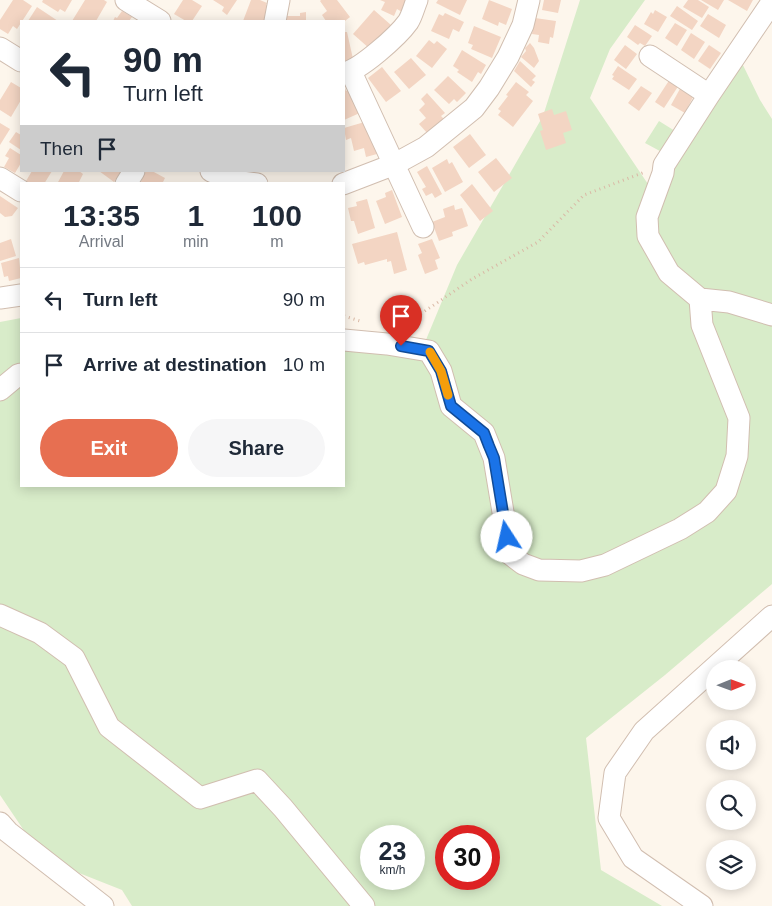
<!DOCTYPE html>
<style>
body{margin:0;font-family:Arial,sans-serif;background:#f6f6f7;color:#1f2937;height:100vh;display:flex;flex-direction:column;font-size:19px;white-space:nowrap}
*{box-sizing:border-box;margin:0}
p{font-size:16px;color:#747a83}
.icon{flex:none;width:28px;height:28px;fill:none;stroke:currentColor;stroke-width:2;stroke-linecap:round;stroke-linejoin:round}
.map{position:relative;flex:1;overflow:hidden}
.side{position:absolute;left:20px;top:182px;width:325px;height:305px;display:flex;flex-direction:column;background:#fff;border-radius:0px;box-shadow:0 2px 12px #0003}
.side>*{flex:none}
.banner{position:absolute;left:20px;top:20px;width:325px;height:152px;border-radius:0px;box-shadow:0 2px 12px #0003;background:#fff;color:#1f2937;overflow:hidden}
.needle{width:32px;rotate:89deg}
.controls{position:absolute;left:706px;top:660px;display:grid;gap:10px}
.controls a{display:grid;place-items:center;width:50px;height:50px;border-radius:50%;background:#fff;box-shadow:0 2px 12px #0003;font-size:25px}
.speed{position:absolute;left:360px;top:825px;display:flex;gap:10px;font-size:25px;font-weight:700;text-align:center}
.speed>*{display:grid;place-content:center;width:65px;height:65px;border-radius:50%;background:#fff;box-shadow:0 2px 12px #0003;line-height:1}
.speed small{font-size:12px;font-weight:400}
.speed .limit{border:8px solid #d22;background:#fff;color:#111}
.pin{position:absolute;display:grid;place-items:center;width:42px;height:42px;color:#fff;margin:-51px -21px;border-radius:50% 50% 50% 0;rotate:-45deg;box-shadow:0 0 5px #0007}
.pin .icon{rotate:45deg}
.me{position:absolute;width:55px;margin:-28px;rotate:350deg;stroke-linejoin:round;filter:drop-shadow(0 0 4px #0008)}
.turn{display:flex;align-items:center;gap:18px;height:105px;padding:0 20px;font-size:22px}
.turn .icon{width:65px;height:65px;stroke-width:2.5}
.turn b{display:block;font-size:35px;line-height:42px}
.then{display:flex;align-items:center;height:48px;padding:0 20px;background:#0003;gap:10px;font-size:19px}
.eta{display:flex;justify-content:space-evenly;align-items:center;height:85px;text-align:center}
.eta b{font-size:30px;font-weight:700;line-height:35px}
.button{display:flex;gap:10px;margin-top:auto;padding:10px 20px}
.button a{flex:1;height:58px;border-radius:30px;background:#e76f51;color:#fff;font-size:20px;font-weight:700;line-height:58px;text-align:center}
.button a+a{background:#f6f6f7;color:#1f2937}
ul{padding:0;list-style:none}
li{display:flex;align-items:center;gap:15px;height:65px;padding:0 20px;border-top:1px solid #e0e1e3}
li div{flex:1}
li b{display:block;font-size:19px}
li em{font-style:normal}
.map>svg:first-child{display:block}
.green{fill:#d8ecc9;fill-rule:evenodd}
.building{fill:#f3d5c3}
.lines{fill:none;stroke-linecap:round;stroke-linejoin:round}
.minor-casing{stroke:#d1beb0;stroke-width:23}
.path{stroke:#d9b8a5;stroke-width:3;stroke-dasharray:1 4;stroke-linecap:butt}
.minor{stroke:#fff;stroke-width:21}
.route-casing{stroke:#114b97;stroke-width:12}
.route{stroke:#1a73e8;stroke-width:9}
.slow{stroke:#f59e0b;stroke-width:9}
</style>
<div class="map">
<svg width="772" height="906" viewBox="0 0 772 906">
<rect width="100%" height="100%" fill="#fdf6ec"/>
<path class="green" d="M580,0h65l-35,49 -20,49 62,92 19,-33 -26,-14 14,-22 24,15 56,-79 21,43 12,19v465l-107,91 -79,63 15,132 61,36h-530l-10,-16 -43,-17 -50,-35 -29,-43v-473l21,-4v168h323v-153l79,14 34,-82 86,-149zM371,836h43v43h-43zM446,836h43v43h-43z"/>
<path class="building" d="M13,0h10l9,6 -15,23 -4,-3 -5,8 -8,-5v-9z
M43,0h29l-7,12 -5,-3 -2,3 -16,-10z
M85,0h19l3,2 -11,19h-24z
M183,0h9l10,6 -10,15h-6l-12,-7z
M213,0h24l-10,15 -5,-4 2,-4z
M251,0h9l7,3 -1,2 5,2 -6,14h-22z
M321,0h16l13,17 -5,4h-19l-4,-6 5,-4 -7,-10z
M380,0h27l-5,12 -5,-3 -3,7 -13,-6 4,-8z
M438,0h29l-7,15 -24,-12z
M489,0l23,9 -6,16 -7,-3 -1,4 -16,-7z
M544,0h17l-3,13 -16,-3z
M688,0h10l11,7 -7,11 -19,-11z
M701,0h23l-6,10z
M728,0h25l-6,11z
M677,6l21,15 -6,9 -22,-14z
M37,7l21,14h-30z
M374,10l17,15 -21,24 -17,-15z
M655,10l12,7 -9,15 -14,-8 7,-12 2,2z
M122,11l10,6 -3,4h-16l2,-4 2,1z
M306,12v9h-20v-5h14v-3z
M445,13l19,9 -5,10 -6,-3 -4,10 -18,-8 8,-17 4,2z
M708,14l18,11 -7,13 -19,-12z
M535,18l21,3 -3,17 -3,-1 -1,7 -11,-2 1,-7 -7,-1z
M675,23l12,7 -10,16 -12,-8z
M635,25l17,11 -7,10 -5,-3 -2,2 -11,-8z
M474,26l27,11 -9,21 -21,-9 2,-4 -5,-2z
M344,32h3l6,27 -9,2z
M691,33l14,9 -11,17 -13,-9z
M429,40l5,4 3,-3 10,8 -15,19 -16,-12z
M530,43l4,5 5,13 -5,7 -13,-11 5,-6 -1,-3z
M625,45l12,9 -11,15 -12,-9z
M709,45l12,8 -11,16 -12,-8z
M462,50l24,15 -5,9 -3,-2 -6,10 -15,-10 2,-2 -6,-4z
M411,58l15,17 -17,14 -15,-17z
M520,61l16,15 -4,4 3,2 -4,5 -17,-16z
M618,66l19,13 -8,11 -17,-11 2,-3 -2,-1z
M382,67l19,24 -15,11 -18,-24z
M448,76l18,17 -9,9 -3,-3 -5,5 -15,-14z
M670,79l9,6 -15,23 -9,-6z
M11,82l10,6v12l-10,17 -11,-7v-10z
M516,82l13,10 -3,3 7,6 -20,26 -15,-12 3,-4 -3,-2 10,-13 -2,-1z
M344,85l2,6 5,-3 11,24 -18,8z
M641,86l11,7 -13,18 -11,-8z
M681,87l13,8 -9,18 -14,-8z
M427,93l18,20 -4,3 3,3 -16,15 -9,-10 7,-6 -7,-8 6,-6 -4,-5z
M552,109l2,6 12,-4 6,19 -9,3 3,10 -20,7 -6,-19 3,-1 -5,-16z
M368,121l9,33 -11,3 -2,-9 -10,3 -3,-13 -5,2 -2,-12z
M0,123l10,6 -10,16z
M16,132l5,3v15l-12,-8z
M470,134l16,21 -17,13 -16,-21z
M10,148l11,7v8l-6,10 -11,-6 5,-9 -4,-2z
M496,158l16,20 -18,14 -16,-20z
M447,159l2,5 3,-2 11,20 -18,10 -13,-24z
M427,166l15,28 -7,4 -3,-5 -6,3 -4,-7 4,-2 -9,-15z
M32,171h20l-8,13h-13l-5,-3z
M64,171h15l4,3 -5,10h-21z
M99,171h22l-7,11z
M146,171h6l13,7 -3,6h-22z
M472,184l21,27 -13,10 -20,-26z
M392,190l10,27 -17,7 -9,-23 10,-4 -1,-4z
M0,196l18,12 -6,8 -7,1 -5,-4z
M367,199l8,29 -17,6 -4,-13h-3l-3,-13 9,-2 -1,-4z
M454,205l1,5 7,-2 6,18 -16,6 1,4 -14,5 -7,-19 13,-5 -2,-8z
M397,232l10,38 -13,4 -3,-13 -4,1v-3l-22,6 -1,-3 -6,2 -6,-20z
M11,239l5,17 -16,5v-18z
M432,239l8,19 -5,2 3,9 -13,5 -7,-19 4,-2 -4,-9z
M19,258l2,20 -12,3 -1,-5 -4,1 -3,-14z"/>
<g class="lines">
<defs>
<path id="minor" d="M126,0l34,21
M772,2l-63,93 -45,70 -1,8 -16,44 1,19 21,37 31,26 29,3 43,13
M275,21l4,-21
M0,48l21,13
M650,56l59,39
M351,72l72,155
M344,73c16,-3 54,-37 64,-51 4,-6 6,-15 9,-22
M211,171l22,10 24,3
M0,178l21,13
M126,184l8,-13
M343,184l52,-20 31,-17 48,-39 15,-20 19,-31 15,-32 6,-25
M0,298l21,-3
M344,340l43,4 42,7 12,20 10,35 33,27 10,25 16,96 13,10 16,6 42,1 24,-6 75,-36 27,-17 19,-21 11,-35 2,-38 -37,-93 -2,-26
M0,390l18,-15 3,-1
M0,615l40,18 34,25 35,69 91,71 57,-18 26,28 81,98
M0,823l8,9 95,74
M702,906l-69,-48 -24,-40 6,-45 29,-42 128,-115"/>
</defs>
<use href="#minor" class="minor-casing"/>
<path class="path" d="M344,316l16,5
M400,328l72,-49 66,-37 46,-47 61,-23"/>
<use href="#minor" class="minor"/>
</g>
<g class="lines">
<defs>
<path id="route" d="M401,346l28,5 12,20 10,35 33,27 5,13 5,12 13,79"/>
</defs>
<use href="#route" class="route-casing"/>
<use href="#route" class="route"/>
<path class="slow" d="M430,352l11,19 7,24"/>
</g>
</svg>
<div class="controls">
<a><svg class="needle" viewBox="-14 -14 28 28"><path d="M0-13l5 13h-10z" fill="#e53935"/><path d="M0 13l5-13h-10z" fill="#747a83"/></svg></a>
<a><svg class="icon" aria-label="sound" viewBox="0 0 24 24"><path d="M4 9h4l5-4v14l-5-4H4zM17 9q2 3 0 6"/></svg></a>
<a><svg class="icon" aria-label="search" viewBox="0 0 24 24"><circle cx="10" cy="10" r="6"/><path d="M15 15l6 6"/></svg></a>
<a><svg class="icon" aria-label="layers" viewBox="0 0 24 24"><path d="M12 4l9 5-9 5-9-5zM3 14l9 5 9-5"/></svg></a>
</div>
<div class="speed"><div>23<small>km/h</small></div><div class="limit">30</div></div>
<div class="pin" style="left:401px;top:346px;background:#d93025"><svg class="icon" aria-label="arrive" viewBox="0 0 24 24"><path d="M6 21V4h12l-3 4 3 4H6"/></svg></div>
<svg class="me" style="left:507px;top:537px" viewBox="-20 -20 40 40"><circle r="19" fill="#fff"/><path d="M0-13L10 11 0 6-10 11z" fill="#1a73e8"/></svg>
<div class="banner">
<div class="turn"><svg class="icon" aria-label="left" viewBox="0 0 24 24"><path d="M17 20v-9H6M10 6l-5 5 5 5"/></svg><div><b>90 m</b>Turn left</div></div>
<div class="then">Then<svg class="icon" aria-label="arrive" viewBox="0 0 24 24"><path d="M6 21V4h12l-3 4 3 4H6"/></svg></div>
</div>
<section class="side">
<div class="eta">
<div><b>13:35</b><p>Arrival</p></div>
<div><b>1</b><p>min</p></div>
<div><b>100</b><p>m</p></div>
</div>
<ul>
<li><svg class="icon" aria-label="left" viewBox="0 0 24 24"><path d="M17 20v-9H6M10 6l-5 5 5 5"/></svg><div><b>Turn left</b></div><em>90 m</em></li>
<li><svg class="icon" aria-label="arrive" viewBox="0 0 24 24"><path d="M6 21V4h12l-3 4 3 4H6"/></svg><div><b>Arrive at destination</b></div><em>10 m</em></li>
</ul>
<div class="button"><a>Exit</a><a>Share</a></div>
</section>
</div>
